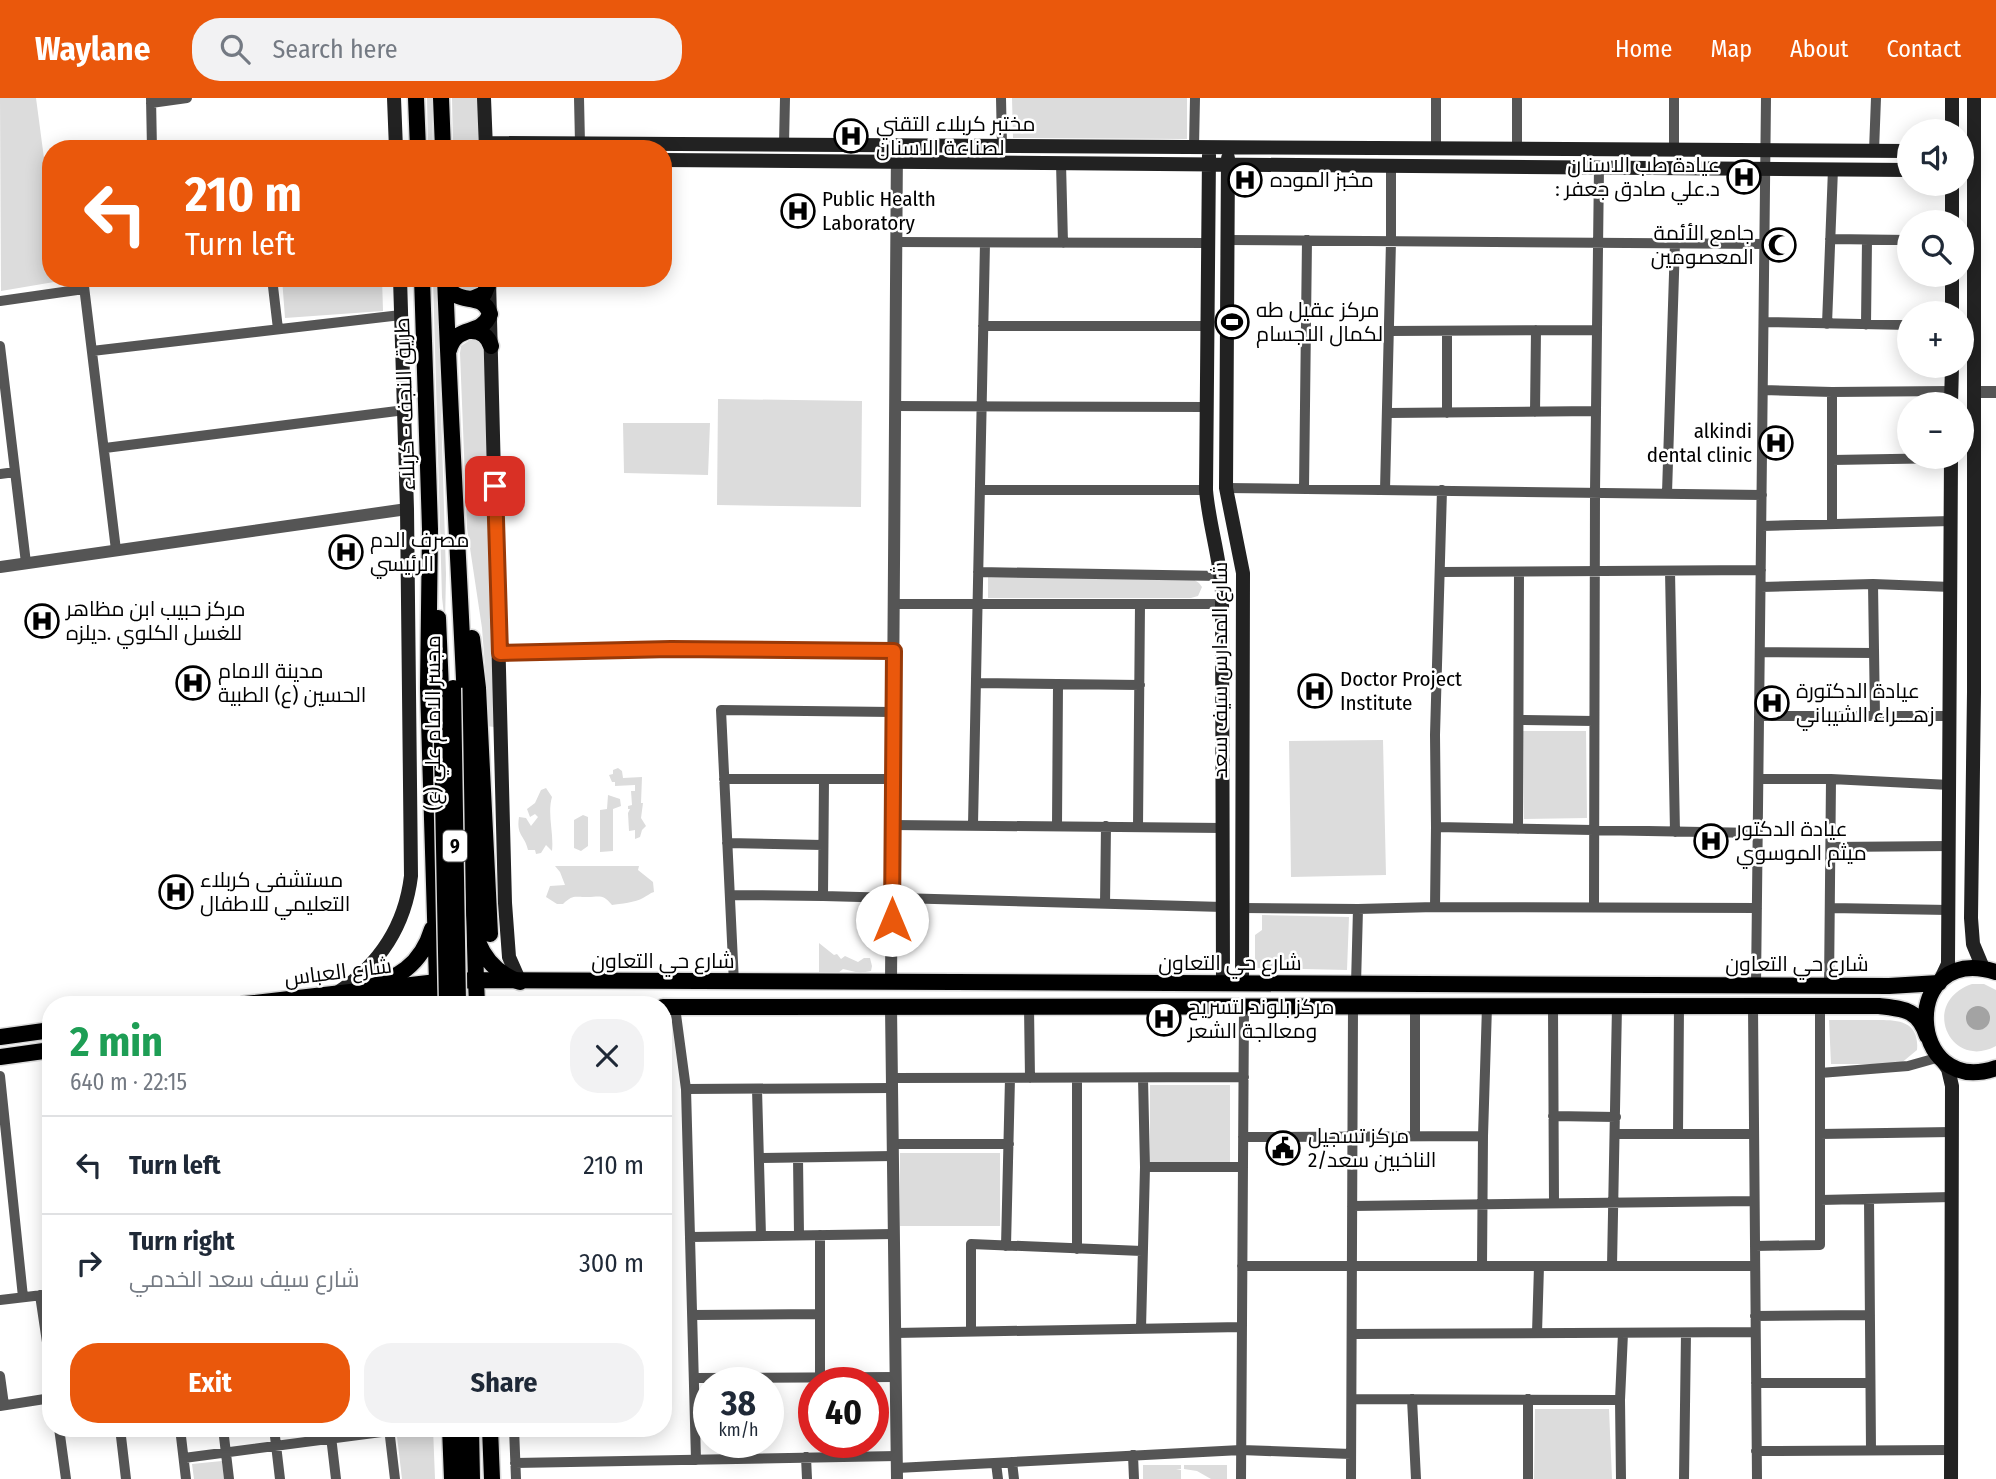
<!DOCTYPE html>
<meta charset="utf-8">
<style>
body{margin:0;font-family:"Fira Sans Condensed",Cairo,sans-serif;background:#f2f2f3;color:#1f2937;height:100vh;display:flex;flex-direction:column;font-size:26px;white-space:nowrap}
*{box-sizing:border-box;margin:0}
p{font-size:23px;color:#747a83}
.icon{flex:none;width:38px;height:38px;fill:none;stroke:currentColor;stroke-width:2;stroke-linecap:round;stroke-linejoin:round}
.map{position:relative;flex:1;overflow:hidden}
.drawer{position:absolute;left:42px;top:898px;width:630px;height:441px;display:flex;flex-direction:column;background:#fff;border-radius:28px;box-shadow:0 4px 18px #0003}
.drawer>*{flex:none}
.top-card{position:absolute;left:42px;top:42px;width:630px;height:147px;border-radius:28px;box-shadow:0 4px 18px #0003;background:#ea580c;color:#fff;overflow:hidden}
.controls{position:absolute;left:1897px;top:21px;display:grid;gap:14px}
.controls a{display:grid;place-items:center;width:77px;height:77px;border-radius:50%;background:#fff;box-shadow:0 4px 18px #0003;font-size:35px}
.speed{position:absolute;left:693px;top:1269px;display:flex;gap:14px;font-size:35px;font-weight:700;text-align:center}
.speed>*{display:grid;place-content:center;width:91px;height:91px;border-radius:50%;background:#fff;box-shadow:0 4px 18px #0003;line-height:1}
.speed small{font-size:18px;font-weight:400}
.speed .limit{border:10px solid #d22;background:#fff;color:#111}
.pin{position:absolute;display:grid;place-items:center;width:60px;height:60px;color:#fff;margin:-30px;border-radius:14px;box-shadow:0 4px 10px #0006}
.me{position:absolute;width:77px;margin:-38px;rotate:0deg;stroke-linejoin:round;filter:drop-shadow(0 0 5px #0008)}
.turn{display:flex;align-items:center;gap:24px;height:147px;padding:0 28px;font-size:32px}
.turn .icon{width:91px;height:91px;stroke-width:2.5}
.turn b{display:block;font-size:49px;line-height:60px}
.round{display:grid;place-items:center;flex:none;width:74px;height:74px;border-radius:28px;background:#f2f2f3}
.headline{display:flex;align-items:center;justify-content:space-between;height:119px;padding:0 28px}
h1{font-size:42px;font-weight:700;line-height:52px;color:#1e9e55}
.primary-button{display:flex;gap:14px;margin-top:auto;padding:14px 28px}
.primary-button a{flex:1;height:80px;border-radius:28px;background:#ea580c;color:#fff;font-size:28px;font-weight:700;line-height:80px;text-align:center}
.primary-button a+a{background:#f2f2f3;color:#1f2937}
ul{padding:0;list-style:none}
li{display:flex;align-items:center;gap:21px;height:98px;padding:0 28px;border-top:2px solid #e0e1e3}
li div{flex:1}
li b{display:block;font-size:26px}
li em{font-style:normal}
header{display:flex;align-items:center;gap:42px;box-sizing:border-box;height:98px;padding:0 35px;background:#ea580c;color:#fff}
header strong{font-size:33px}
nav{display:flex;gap:38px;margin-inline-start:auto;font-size:24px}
.search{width:490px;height:63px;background:#f2f2f3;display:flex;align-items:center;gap:18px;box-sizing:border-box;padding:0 24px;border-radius:28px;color:#747a83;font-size:26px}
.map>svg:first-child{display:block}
.green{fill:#dcdcdc}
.water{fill:#a3a3a3}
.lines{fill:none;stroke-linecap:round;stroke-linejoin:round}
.primary-casing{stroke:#dbdbdb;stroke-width:19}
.trunk-casing{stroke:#dbdbdb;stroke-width:19}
.minor{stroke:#555;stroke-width:10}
.tertiary{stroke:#555;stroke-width:12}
.secondary{stroke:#222;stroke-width:14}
.primary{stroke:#000;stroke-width:16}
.trunk{stroke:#000;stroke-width:16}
.trunk-bridge-casing{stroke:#dbdbdb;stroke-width:19;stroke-linecap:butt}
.trunk-bridge{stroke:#000;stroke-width:16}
.route-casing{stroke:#983908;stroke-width:18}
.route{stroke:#ea580c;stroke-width:12}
.labels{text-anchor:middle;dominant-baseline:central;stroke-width:5;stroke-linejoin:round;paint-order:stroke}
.shield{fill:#fff;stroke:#4c4c4c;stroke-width:2}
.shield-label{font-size:19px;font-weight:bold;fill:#000}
.poi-label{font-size:21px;fill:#000;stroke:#fff;text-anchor:start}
.street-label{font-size:21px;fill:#000;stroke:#fff}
</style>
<header>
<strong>Waylane</strong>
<div class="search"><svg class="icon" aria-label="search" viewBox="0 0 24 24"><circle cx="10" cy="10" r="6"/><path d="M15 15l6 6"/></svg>Search here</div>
<nav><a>Home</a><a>Map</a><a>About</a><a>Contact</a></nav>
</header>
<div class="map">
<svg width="1996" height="1381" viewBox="0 0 1996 1381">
<rect width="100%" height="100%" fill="#fff"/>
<path class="green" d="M0,0h36l15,113v67h8l1,3 -59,10z
M427,0h5l1,51h-5z
M452,0h26l1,51h-26z
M1012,0h175v41l-174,-1z
M282,180h100l1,33 -98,7z
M433,180h4l9,296 -1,50 -3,-27z
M456,180h27l-1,7 -8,7 -10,-2z
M470,242h7l8,7 9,380 -7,-1v-33l-5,-65 -15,-100 -7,-175 1,-7z
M718,301l144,2 -1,106 -144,-2z
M623,325h87l-2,52 -84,-2z
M1187,477l12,8 3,4 -4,9 -7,2h-203v-21z
M1523,633h63l1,87 -63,1z
M1383,642l3,135 -95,2 -2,-136z
M618,670l4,3 1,7 19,-1 -1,26h2l-2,15 5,8 -4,4 -2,7 -5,2v-9l-6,1 -1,-18 2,-4h-2v-3l4,-1 -1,-14h4v-6l-20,1v-4h-3l-3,-7 4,-1v-4z
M546,690l6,9c-5,17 2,36 0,54l-6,-6 -5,8 -5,1 -1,-4h-7c-3,-15 -12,-14 -9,-33l7,1 5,8 7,-9 -3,-3 -5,3 -3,-8 8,-6 6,-13z
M608,697l12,4 1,7 -8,3v42l-13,1v-42l7,-1z
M583,717l5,2v29l-7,5 -7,-3v-28z
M555,768h84l-1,4 15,12 1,10c-4,1 -7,4 -11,6 -7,4 -23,6 -31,7 -10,-13 -15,-7 -27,-8 -12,0 -12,-2 -22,7h-6l-11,-7 4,-11 15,-1 -5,-13z
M1262,817l87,2 -2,53 -92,-2v-33l7,-5z
M819,845l15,12 3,-1 4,5 4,-3 13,6 6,-4h6l2,8 -1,5 -11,2 -17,-4 -5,4h-19z
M1972,886h12l12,6v56c-46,25 -77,-44 -24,-62z
M1829,922c13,0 27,0 40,0 23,0 51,-3 48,30l-17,14h-69z
M1150,987h80v78h-80z
M900,1055h100v73h-100z
M1535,1311h74l3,70h-78z
M396,1330h37l2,51h-33z
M222,1363l2,18h-30l-2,-15z
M1143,1367h38v4l-5,1h5v9h-38z
M1184,1367h43v14h-16l-14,-8 -13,-2z"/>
<path class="water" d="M1966 920a12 12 0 1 1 24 0a12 12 0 1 1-24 0Z"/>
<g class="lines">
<defs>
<path id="primary" d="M1996,874c-97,-30 -90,127 0,96
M476,882l1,24
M437,884v22
M245,906l192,-22 39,-2 1413,6 50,-3
M663,909l1216,-1c25,3 39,3 48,30
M0,939l51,-7
M0,959l51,-7
M450,1330l2,51
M490,1330l2,51"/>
<path id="trunk" d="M416,0l2,51
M441,0l2,51
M422,180l8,251 -2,159 9,294
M445,180c9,234 25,468 31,702
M446,183c9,29 35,7 44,33 -9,24 -34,9 -41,36
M472,201l12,-5 5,-12
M469,233c11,-1 19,5 22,15
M438,520l3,71
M472,540l6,50 12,246
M478,844c8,20 22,33 42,40
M363,892c34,-12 58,-24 69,-61
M342,906l88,-9
M459,1330l1,51
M471,1330l1,51"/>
</defs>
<use href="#primary" class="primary-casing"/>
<use href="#trunk" class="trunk-casing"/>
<path class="minor" d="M151,0l1,51
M579,0l1,45
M1001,0l1,47
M1436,0v50
M151,5l36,-5
M784,46l1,-46
M1194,49l1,-49
M1517,51v-51
M1674,51v-51
M1874,53l2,-53
M1061,65l2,80
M1830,141l79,1
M1228,142l537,4
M897,144l311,1
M83,180l33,272
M272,180l6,51
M0,203l84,-12
M1764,224l145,3
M1827,226l6,-155
M1866,227l1,-85
M983,228h225
M1389,233l208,-1
M1447,233v82
M0,248l26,217
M92,253l309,-36
M1763,292l69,2 119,-1
M895,308l312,1
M1535,314l1,-82
M1388,315l208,-2
M105,350l300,-38
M1832,362l119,-2
M0,376l15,-2
M1226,390l536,7
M1304,391l3,-249
M980,392h226
M1385,392l6,-249v-75
M1667,395l8,-250
M1832,426v-132
M1762,428l189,-5
M1670,473l5,261
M978,474l243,4
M1441,474l320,-2
M1873,486l2,132
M1761,489l112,-3 78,3
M894,506h328
M1760,554l114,1
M500,555l171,-4 223,2
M976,585l164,2
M1760,618h190
M1519,622l75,1
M724,681h169
M1759,681h72l119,6
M892,727l331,3
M973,727l12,-582
M1057,727l1,-140
M1138,729l2,-223
M1436,729l322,6
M1518,731l1,-257
M727,745l96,2
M1831,749l119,-1
M730,797l93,1 400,11
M823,798l1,-117
M1105,806l1,-78
M1435,809l1,-80 -1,-92 7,-245
M1594,809l1,-415 4,-325
M1242,810l116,1
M1830,810l119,2
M734,885l-13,-273 172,2
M1356,886l2,-75 77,-2 322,1
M1756,887l10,-887
M1829,888l2,-207
M1753,908l4,473
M675,909l11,82 10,371
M1029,909l1,71
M1553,909l1,196
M1820,975l88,-7 32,-9
M0,978l23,221
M892,980l352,-1
M686,991l206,-1
M757,991l4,147
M1553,1018l63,1
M1616,1036h138
M1678,1036l1,-128
M1820,1036l132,-2
M1415,1038v-129
M1243,1039l240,-1
M893,1046h116
M759,1060l134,-2
M798,1060l1,77
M1145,1069h98
M1869,1101l2,251
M1820,1102l132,-3
M1352,1108l402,-5
M690,1139l204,-3
M1006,1148l4,-168
M1755,1148l65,-1v-239
M1077,1151v-171
M1242,1168h513
M1482,1168l1,-130 4,-130
M1612,1168l5,-260
M40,1197l11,74
M0,1202l51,-6
M692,1217l128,-1
M1755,1218l115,-1
M1141,1231l4,-162 -2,-89
M971,1234v-88l171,7
M895,1235l347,-6
M1537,1235l2,-67
M1352,1236l403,-2
M0,1278l4,29
M820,1279v-142
M694,1280l202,-1
M1756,1285h114
M1352,1301l268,1
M1412,1301l4,80
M1528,1301v80
M0,1308l51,-8
M59,1330l7,51
M120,1330l6,51
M180,1330l6,51
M223,1330l6,51
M274,1330l6,51
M330,1330l6,51
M389,1330l6,51
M514,1330l2,51
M1756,1353l195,-1
M1133,1357l1,24
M806,1359l1,22
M184,1360l205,-27
M1012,1364l2,17
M515,1365l382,-7
M996,1365l2,16
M897,1370l344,-18 110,4
M1241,1381l3,-472
M1351,1381l2,-472
M1621,1381l-1,-79 3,-67
M1684,1381l2,-146"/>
<path class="tertiary" d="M1973,294h23
M0,469l407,-58
M891,885l6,-838
M891,909l6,472"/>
<path class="secondary" d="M394,0l2,51
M484,0l2,51
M1952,0v33
M1974,0v594l-3,226 2,26 10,24
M486,45l1423,8
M1209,57l-3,335c3,35 14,67 16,102l1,392
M1228,60l-2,330 17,85 -1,411
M663,62l1246,10
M1952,124v-38
M489,182l16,623 4,54 11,25
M1952,215v-38
M1951,306l1,-38
M1939,885l9,-19 3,-507
M337,895c42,-28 68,-67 74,-117l-4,-367 -7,-231
M1940,959l8,12 4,17 -1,393"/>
<use href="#primary" class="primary"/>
<use href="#trunk" class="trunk"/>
<defs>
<path id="trunk-bridge" d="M453,590l5,316
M441,591l6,315"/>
</defs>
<use href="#trunk-bridge" class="trunk-bridge-casing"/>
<use href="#trunk-bridge" class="trunk-bridge"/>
</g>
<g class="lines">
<defs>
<path id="route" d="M495,388l5,167 171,-4 223,2 -2,269"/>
</defs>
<use href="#route" class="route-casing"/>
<use href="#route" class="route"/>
</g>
<defs>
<symbol id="hospital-ring" viewBox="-11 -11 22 22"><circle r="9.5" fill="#fff" stroke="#000" stroke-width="1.5"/><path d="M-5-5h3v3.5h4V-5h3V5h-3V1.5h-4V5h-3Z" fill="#000"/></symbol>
<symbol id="mosque-ring" viewBox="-11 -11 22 22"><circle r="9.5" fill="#fff" stroke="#000" stroke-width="1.5"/><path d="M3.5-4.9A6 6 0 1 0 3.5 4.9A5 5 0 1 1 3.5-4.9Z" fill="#000"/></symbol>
<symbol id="stadium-ring" viewBox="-11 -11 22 22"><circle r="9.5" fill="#fff" stroke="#000" stroke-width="1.5"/><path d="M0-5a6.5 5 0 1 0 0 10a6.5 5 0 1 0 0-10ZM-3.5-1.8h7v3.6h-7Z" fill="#000"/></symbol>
<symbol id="civic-ring" viewBox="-11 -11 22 22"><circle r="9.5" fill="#fff" stroke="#000" stroke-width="1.5"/><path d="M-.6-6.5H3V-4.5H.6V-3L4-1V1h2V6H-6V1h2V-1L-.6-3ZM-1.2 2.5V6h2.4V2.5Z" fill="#000"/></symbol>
</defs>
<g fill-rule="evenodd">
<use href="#hospital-ring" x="832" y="19" width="38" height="38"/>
<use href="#hospital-ring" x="1725" y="60" width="38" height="38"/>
<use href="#hospital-ring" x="1226" y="63" width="38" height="38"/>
<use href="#hospital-ring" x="779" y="94" width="38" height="38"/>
<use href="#mosque-ring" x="1760" y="128" width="38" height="38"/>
<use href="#stadium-ring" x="1213" y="205" width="38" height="38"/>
<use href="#hospital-ring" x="1757" y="326" width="38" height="38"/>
<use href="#hospital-ring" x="327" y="435" width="38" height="38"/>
<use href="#hospital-ring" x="23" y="504" width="38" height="38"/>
<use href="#hospital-ring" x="174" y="566" width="38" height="38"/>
<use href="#hospital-ring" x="1296" y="574" width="38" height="38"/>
<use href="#hospital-ring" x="1753" y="586" width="38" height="38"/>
<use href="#hospital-ring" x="1692" y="724" width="38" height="38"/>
<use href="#hospital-ring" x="157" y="775" width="38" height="38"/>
<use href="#hospital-ring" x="1145" y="902" width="38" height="38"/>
<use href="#civic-ring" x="1264" y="1031" width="38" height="38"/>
</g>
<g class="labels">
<rect class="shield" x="443" y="732.5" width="24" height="31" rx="5"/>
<g class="shield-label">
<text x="455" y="748">9</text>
</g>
<g class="poi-label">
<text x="876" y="26">مختبر كربلاء التقني<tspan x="876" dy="24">لصناعة الاسنان</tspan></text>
<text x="1720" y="67" text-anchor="end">عيادة طب الاسنان<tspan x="1720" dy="24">: د.علي صادق جعفر</tspan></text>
<text x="1270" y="82">مخبز الموده</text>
<text x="822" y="101">Public Health<tspan x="822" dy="24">Laboratory</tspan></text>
<text x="1754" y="135" text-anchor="end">جامع الأئمة<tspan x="1754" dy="24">المعصومين</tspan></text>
<text x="1256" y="212">مركز عقيل طه<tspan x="1256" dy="24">لكمال الاجسام</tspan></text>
<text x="1752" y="333" text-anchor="end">alkindi<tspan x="1752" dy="24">dental clinic</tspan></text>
<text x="370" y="442">مصرف الدم<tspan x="370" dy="24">الرئيسي</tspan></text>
<text x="66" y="511">مركز حبيب ابن مظاهر<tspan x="66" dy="24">للغسل الكلوي .ديلزه</tspan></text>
<text x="218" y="573">مدينة الامام<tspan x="218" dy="24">الحسين (ع) الطبية</tspan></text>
<text x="1340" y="581">Doctor Project<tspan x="1340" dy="24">Institute</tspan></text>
<text x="1796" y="593">عيادة الدكتورة<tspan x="1796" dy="24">زهـــراء الشيباني</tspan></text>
<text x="1736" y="731">عيادة الدكتور<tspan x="1736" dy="24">ميثم الموسوي</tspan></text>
<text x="200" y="782">مستشفى كربلاء<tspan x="200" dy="24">التعليمي للاطفال</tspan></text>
<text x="1188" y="909">مركز بلوند لتسريح<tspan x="1188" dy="24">ومعالجة الشعر</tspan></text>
<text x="1308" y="1038">مركز تسجيل<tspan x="1308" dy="24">الناخبين سعد/2</tspan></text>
</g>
<g class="street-label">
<text transform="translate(405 306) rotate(-92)">طريق النجف - كربلاء</text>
<text transform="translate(1220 572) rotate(-90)">شارع المدارس سيف سعد</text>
<text transform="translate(433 625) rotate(-90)">مجسر الامام علي (ع)</text>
<text x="663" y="863">شارع حي التعاون</text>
<text x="1230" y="865">شارع حي التعاون</text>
<text x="1797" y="866">شارع حي التعاون</text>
<text transform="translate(338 874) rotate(-7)">شارع العباس</text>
</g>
</g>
</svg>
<div class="controls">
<a><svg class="icon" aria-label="sound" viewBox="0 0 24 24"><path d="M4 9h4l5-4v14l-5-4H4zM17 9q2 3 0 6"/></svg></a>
<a><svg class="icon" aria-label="search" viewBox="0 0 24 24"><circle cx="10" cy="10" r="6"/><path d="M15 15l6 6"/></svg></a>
<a>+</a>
<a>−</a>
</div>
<div class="speed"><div>38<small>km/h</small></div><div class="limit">40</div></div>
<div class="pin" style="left:495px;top:388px;background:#d93025"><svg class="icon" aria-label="arrive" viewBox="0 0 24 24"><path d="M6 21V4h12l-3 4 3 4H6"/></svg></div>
<svg class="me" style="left:892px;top:822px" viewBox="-20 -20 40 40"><circle r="19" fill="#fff"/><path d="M0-13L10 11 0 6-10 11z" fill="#ea580c"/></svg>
<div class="top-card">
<div class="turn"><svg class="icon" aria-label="left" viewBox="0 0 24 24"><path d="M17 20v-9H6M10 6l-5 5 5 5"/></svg><div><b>210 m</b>Turn left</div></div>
</div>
<section class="drawer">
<div class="headline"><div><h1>2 min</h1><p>640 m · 22:15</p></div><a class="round"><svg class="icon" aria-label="close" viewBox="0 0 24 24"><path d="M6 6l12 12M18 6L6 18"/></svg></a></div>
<ul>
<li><svg class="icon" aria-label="left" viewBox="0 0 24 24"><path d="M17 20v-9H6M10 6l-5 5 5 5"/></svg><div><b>Turn left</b></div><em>210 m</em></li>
<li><svg class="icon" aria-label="right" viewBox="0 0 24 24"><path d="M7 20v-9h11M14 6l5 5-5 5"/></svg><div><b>Turn right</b><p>شارع سيف سعد الخدمي</p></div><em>300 m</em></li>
</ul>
<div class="primary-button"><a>Exit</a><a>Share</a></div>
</section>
</div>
